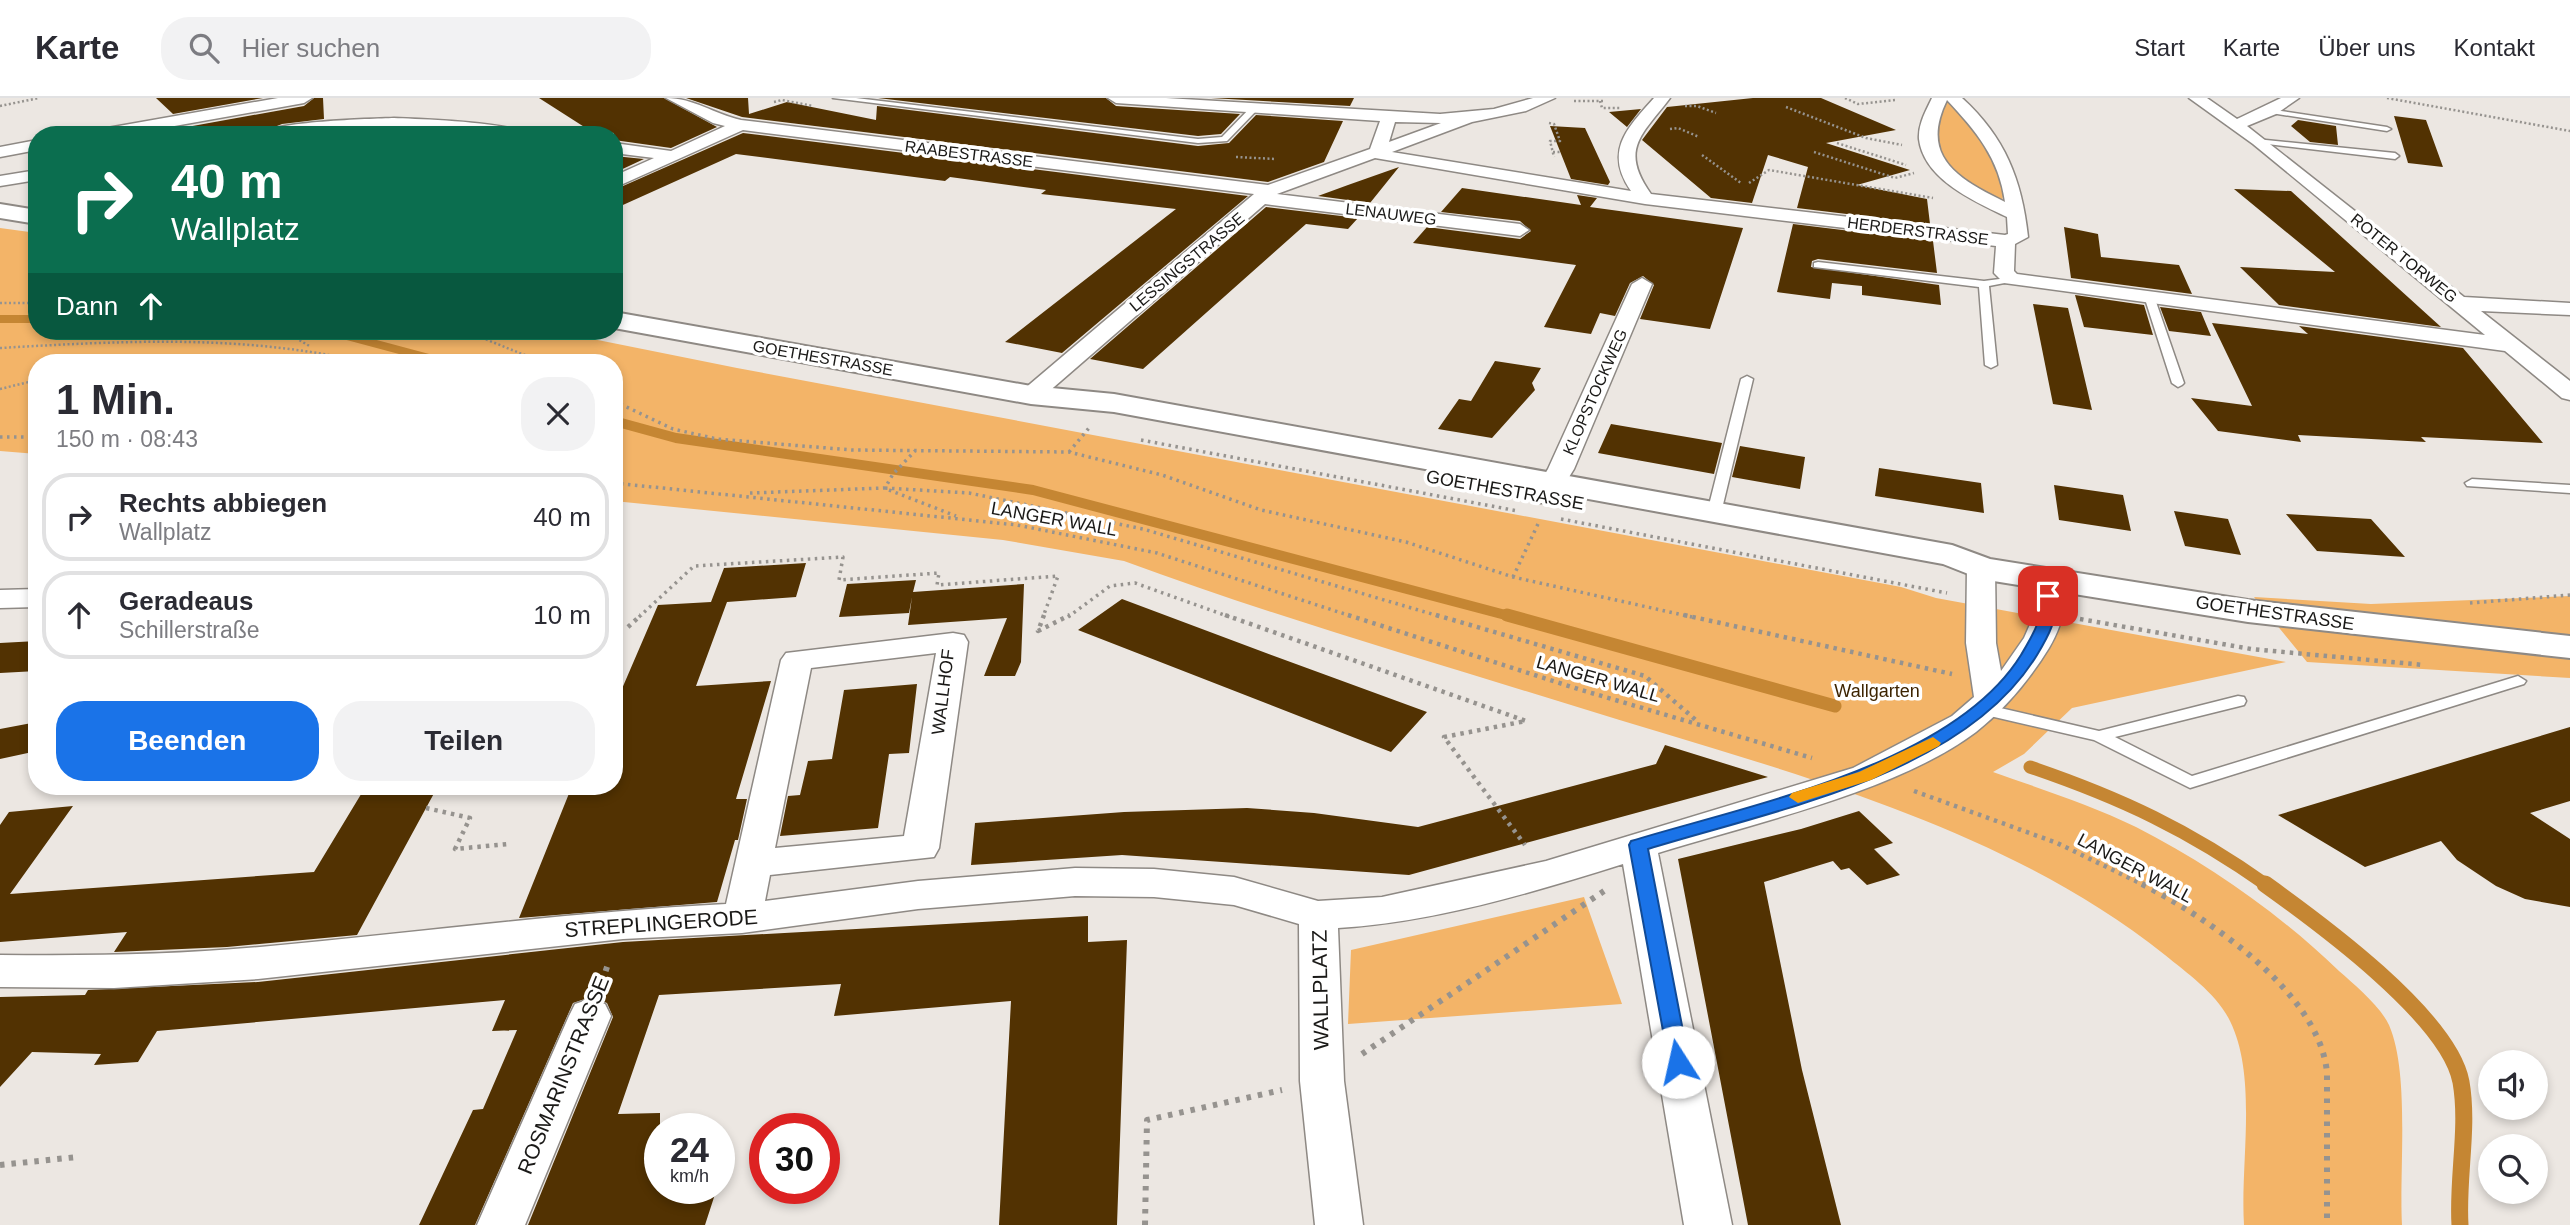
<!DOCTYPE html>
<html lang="de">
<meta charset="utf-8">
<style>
body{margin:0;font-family:Arial,sans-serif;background:#f2f2f3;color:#2b2b33;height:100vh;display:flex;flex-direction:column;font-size:26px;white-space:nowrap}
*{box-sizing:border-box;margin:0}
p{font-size:23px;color:#7c7c81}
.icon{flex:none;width:38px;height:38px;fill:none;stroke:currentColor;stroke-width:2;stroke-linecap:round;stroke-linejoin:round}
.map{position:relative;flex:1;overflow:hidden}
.drawer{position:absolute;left:28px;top:256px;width:595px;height:441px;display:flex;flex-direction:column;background:#fff;border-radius:28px;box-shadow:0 4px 10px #0003}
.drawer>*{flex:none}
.hud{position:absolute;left:28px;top:28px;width:595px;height:214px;border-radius:28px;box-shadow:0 4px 10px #0003;background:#0b6e4f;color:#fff;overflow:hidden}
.fabs{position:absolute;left:2478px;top:952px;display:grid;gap:14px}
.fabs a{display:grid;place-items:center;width:70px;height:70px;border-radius:50%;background:#fff;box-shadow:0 4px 10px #0003;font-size:35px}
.speed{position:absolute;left:644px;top:1015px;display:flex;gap:14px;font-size:35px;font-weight:700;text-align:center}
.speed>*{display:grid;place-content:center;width:91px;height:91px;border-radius:50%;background:#fff;box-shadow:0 4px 10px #0003;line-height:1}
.speed small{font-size:18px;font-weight:400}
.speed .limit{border:10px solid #d22;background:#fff;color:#111}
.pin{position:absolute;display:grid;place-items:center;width:60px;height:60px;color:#fff;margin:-30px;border-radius:14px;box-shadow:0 4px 10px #0006}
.me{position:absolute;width:77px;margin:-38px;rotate:350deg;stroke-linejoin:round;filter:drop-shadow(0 0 5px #0008)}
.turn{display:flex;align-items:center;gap:24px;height:147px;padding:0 28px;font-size:32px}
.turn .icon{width:91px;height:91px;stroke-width:2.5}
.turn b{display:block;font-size:49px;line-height:60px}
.then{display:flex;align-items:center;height:66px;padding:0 28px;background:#0003;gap:14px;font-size:26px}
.round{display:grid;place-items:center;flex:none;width:74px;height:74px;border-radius:28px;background:#f2f2f3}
.head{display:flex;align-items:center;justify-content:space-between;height:119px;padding:0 28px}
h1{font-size:42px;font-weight:700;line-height:52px}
.button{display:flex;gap:14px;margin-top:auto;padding:14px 28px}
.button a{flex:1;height:80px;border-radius:28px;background:#1a73e8;color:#fff;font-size:28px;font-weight:700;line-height:80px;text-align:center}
.button a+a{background:#f2f2f3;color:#2b2b33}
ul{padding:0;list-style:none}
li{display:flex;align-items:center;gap:21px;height:88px;margin:0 14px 10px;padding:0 14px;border:4px solid #e1e1e2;border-radius:28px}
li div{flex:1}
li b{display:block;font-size:26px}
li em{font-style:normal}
header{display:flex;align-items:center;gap:42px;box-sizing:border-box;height:98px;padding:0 35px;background:#fff;border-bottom:2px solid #e1e1e2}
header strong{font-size:33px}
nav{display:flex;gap:38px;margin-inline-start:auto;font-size:24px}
.search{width:490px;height:63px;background:#f2f2f3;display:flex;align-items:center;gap:18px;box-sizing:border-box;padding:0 24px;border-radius:28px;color:#7c7c81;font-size:26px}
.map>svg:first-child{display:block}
.green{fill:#f3b468}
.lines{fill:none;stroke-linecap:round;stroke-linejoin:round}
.stream-far3{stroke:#c58633;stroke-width:8}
.stream-far2{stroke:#c58633;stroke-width:10}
.stream-far1{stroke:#c58633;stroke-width:13}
.stream{stroke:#c58633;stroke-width:17}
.building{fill:#523202}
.service-casing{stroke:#8e8984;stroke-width:3}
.minor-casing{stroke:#8e8984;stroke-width:3}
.secondary-casing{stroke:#8e8984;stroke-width:4}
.path-far3{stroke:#96938f;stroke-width:2.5;stroke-dasharray:2 2.5;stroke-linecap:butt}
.path-far2{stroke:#96938f;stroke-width:3.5;stroke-dasharray:2.5 4.5;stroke-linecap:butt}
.path-far1{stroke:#96938f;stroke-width:4.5;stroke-dasharray:3.5 5;stroke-linecap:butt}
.path{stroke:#96938f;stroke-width:6;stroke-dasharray:4.5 7;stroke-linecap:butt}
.service{fill:#fff;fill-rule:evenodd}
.minor{fill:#fff;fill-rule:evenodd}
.secondary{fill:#fff;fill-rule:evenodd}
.route{fill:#1a73e8;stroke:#114b97;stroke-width:2}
.slow{fill:#f59e0b}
.labels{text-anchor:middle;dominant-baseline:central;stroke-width:7;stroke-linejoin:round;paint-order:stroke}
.far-street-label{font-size:16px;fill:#1a1917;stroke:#fff}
.street-label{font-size:18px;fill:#1a1917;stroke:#fff}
.park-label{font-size:18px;fill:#3d2401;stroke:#fff}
.near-street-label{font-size:21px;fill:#1a1917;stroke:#fff}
</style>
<header>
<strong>Karte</strong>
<div class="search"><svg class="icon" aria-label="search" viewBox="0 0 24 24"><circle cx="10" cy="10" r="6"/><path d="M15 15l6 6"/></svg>Hier suchen</div>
<nav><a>Start</a><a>Karte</a><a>Über uns</a><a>Kontakt</a></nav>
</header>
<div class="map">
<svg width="2570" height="1127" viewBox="0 0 2570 1127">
<rect width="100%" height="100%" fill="#ece7e2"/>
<path class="green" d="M1943,3l7,1c25,26 60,61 52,100l-44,-23 -21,-22 -2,-43z
M0,130l37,5v98h516l184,37 1164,219 35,11 350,64 -214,46 -48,46 -31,18c48,17 98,33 143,55 73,37 145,88 203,144 16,14 41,35 50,54 21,48 10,145 13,200h-158c-4,-62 14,-147 -14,-204 -13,-27 -43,-48 -65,-66 -170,-135 -391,-186 -594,-250 -149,-46 -301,-90 -447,-144l-121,-21 -389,-39v-139h-577v92l-37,-3z
M2570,498v82l-263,-16 -53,-65 117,7z
M1584,799l38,107 -274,20 3,-74z"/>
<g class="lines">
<path class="stream-far3" d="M0,221h37
M328,233l116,31"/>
<path class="stream-far2" d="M614,323l62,17 357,52 480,127"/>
<path class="stream-far1" d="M1507,517l328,91
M2030,669c91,31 159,63 238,119"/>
<path class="stream" d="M2265,786c53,38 184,133 196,198 8,46 -4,96 -1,143"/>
</g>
<path class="building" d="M156,0h107l-90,16z
M314,0h9l1,21 -42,5 -27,11h-59l-9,-8 117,-21z
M539,0h125l53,29 -46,21 -57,-8v-7l-25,-3z
M686,0h62l1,16 38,-12 89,18 1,-14 321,40 31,-3 27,-28 87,6 -19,41 -56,20 -526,-65z
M878,0h228l10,8 124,8 -19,20 -23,2z
M1211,0h143l-4,8z
M1753,0h68l75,32 -70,13 84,27 -53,15 70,14 3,25 -133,-16 11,-41 -40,-12 -16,48 -41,-5 -69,-58 25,-33z
M1641,11l-14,18 -18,-15z
M2394,18l32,4 17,47 -35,-4z
M2298,22l38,6 2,19 -28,-3 -19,-16z
M1550,28l35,2 25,54 -2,3 -37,-6z
M743,35l505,63 -186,157 -57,-11 171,-133 -135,-15 5,-4 -96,-13 -5,4 -209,-27 -122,55v-19z
M614,58l30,3 -30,14z
M1399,69l-29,36 -52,-7 30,-11z
M1462,90l119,17 -4,-10 20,3 -7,9 153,21 -33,101 -70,-10 14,-34 -11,-9 -13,7 -15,33 -15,-3 -9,21 -47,-7 32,-62 -163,-22 14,-16 93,12 11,-8 -11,-10 -79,-9z
M2234,91l57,2 150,136 -162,-22 -39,-38 95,5z
M1266,109l92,11 -10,11 -42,-5 -163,145 -53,-10z
M1793,126l140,17 4,32 -119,-14 -6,2 -1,6 128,18 2,20 -79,-10v-9l-30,-3 -2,16 -53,-7z
M2064,129l34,7 3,23 78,8 13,29 -121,-16z
M2075,197l69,10 9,30 -69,-8z
M2033,206l35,4 24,102 -39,-6z
M2160,209l41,5 10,24 -42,-5z
M2212,225l96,11 -9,-8 164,22 80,95 -122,-6 5,5 -128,-7 3,7 -83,-11 -27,-33 61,8z
M1495,263l46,7 -9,15 3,7 -43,48 -54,-9 21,-30 12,2z
M1611,326l111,19 -8,31 -116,-21z
M1740,348l65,11 -5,32 -68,-12z
M1879,370l102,15 3,30 -109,-17z
M2054,387l69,10 8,36 -72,-11z
M2174,413l54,8 13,36 -56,-9z
M2286,416l85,5 34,38 -88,-6z
M806,465l-10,34 -69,5 -31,84 75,-5 -35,118h11l-9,41h-3l-18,62 -198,16 53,-132h42v-94l7,-1 37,-86 53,-3 13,-34z
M916,482l-3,12 111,-8 -3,78 -6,14h-31l23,-58 -99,7 4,-28 -3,16 -70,4 8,-33z
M1122,501l144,54 161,59 -36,40 -313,-122z
M37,543v30l-37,2v-30z
M917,586l-8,69 -20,1 -11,74 -98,8 8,-40 12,-1 8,-34 24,-2 12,-69z
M37,624v29l-37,8v-30z
M2570,629v74l-40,12 40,26v68l-45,-8 -29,-13 -39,-26 -16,-19 -76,26 -87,-52z
M1665,647l103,32 -359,98 -287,-20 -151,10 4,-42 149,-11 123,-4 67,5 104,14 238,-63z
M366,688h72l-81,149 -130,12 -113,5 13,-20 -127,10v-117l9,-13 64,-6 -63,88 304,-22z
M1859,713l34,32 -19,6 26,26 -33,10 -18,-17 -8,2 -8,-9 -69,21 38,188 39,155h-93l-70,-366 123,-30z
M1088,818v26l39,-2 -10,285h-118l12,-224 -177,15 7,-32 -182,11 -41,119 42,-1v75h57l-12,37h-177l85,-208 -6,-14 -16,-6 -18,6 -98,222h-56l54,-115 10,-1 34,-79 -25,1 13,-31 -348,31 -19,31 -44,3 7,-11 -69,-2 -32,35v-90l85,-2 3,-5 170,-8 365,-40z"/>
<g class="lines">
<defs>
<path id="service" d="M833,0h23l342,41 24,-2 29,-30 7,2 -31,32 -29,2z
M2268,11l119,18 4,2 -4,2 -116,-18z
M2256,41l139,14 4,3 -4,3 -136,-16z
M1818,164l166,19 31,-4v4l-26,5 8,79 -6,3 -6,-3 -6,-78 -165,-20v-4z
M2150,198l5,3 29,84 -2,2 -4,2 -6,-4 -27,-84z
M1747,278l6,3 -32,134 -7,4 -5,-1 -2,-3 34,-134z
M2472,381l98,6v8l-103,-7 -2,-3z
M2518,578l8,5 -2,3 -334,104 -96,-48 -117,-27 -2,-4 8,-5 116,27 139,-35 6,1 2,4 -2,4 -129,32 77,39z"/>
<path id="minor" d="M278,0h34l-8,5 -180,32h-36l8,-5z
M666,0c28,0 48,16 75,22l527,65 102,-36 10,-28 -264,-18 -8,-5h58l274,16 54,-5 39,-11h22l-29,13 -54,11 -80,30 239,39c-27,-39 -5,-62 23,-93h16c-28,37 -51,51 -19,96l354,41 3,-1 -1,-17c-31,-15 -83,-37 -88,-78 -1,-15 7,-28 13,-41h30c43,39 60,82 66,139l-13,7 -1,27 3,3 468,61 -232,-191 -64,-46h18l30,21 44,-21h18l-23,16 -29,12 217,171 106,6v12l-89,-4 89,70v19l-8,-2 -57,-47 -501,-68 -10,-10 2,-27 -351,-42 -270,-46 -98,36 243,30 9,6 -9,6 -255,-32 -226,196h-16l-4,-5 4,-5 231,-196 -511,-64 -129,58v-12l40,-18 -40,-5v-10l57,8 54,-25 -12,-3zM1947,2c29,31 52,58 58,102 -47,-23 -86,-45 -58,-102zM1395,24l46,1 -52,19z
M394,20c23,1 121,4 135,17h-84l5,-5 -81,-2 -111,7c15,-14 112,-16 136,-17z
M37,42v10l-37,7v-10z
M37,72v10l-37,6v-10z
M1642,180l10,6 -78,185 -21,34h-18l-4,-6 17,-28 84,-185z
M1981,461l10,3 4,6 1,75 5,28 23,-33 11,-25 -4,-34 5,-6 10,-3 10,3c16,23 6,53 -7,75 -19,31 -44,61 -73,84 -80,60 -222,91 -318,121l74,372h-48l-61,-361c-92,29 -189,58 -285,64l6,153 19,144h-48l-15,-144 -1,-157 -65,-19 -80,-8 -79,-1 -157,13 -176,24 -119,6 -365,40 -144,9 -114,-1v-32c87,1 173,0 260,-8 155,-14 310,-35 466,-43l55,-244 5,-7 167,-20 11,2 4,7 -29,206 -5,9 -164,18 -5,26 153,-20 157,-13 79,1 80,8 84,24 64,-4 164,-36 307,-93 99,-52 22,-19 -8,-54 1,-75 4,-6zM936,555l-32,183 -129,12 36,-180z
M37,491v18l-37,1v-18z
M590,901l15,5 6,12 -86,209h-48l92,-209 6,-12z"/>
<path id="secondary" d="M0,106l37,6v14l-37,-6z
M614,214l417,74 83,8 838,151 38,14 258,41 322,36v22l-322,-36 -267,-43 -38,-15 -829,-152 -83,-8 -417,-76z"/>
</defs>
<use href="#service" class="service-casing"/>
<use href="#minor" class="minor-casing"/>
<use href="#secondary" class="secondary-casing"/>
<path class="path-far3" d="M1845,0l13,6 38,-4
M2387,0l183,33
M1574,3h31
M1600,3l2,7h19
M774,4l8,-2 31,6
M0,8l39,-8
M1685,8h12l19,7
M1786,9l80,31 36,7
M1549,25l5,1 6,17h-10l4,16
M1670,31l8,-1 21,9
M1837,45l69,22
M1553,54h8
M1814,54l81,26 19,-5
M1702,57l39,28
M1236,59l40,2
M1749,85l20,-13 164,28
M0,205h37
M284,233l27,16
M465,233l77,31
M584,233l13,2
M178,239l69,-6
M0,250c123,-7 242,-14 363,14
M0,291l37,-9
M614,303l4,2"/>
<path class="path-far2" d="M614,303l59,28 44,10 135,11 217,2 93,23 99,35 145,32 107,35 179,40
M0,339h37
M1141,342l377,71
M1069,354l20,-24
M614,385l403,42 140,28 197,64
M885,390l84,5 174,36 299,88
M889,392l67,26
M750,395l135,-5 8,-14 22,-23
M1561,421l386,74
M1513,479l25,-53
M2470,505l100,-8
M639,519l55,-51 149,-9 -4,23 100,-7 -2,12 121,-9 -15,41
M1068,519l42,-31 25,-3 95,34"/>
<path class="path-far1" d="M1044,517l-6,16 32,-16
M1225,517l301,106 -82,16 81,108
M1348,517l230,74 234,69
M1436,517l209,61 52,45
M1684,517l268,59
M2080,521l171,30 173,16
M628,529l13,-12
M1914,693l143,52 89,43
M426,710l44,10 -15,31 53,-5"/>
<path class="path" d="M2142,786c66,34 178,109 185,189v152
M602,884l7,-21
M1362,956l242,-163
M0,1067l77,-8
M1145,1127l2,-105 135,-30"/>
<use href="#service" class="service"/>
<use href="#minor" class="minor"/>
<use href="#secondary" class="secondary"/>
</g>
<path class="route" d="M2048,493l7,5c3,23 -6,39 -18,59 -73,120 -263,155 -389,194l41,213 -4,7 -7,2 -8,-2 -41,-224 2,-4c118,-36 322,-76 390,-186 12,-20 22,-36 19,-59z"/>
<path class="slow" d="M1933,639l8,6 -2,3 -68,34 -73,23 -9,-6 3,-4 67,-21z"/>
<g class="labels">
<g class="far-street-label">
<text transform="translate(969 56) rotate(7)">RAABESTRASSE</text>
<text transform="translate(1391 116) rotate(7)">LENAUWEG</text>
<text transform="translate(1918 133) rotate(7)">HERDERSTRASSE</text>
<text transform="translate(2404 160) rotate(39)">ROTER TORWEG</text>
<text transform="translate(1187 164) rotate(-40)">LESSINGSTRASSE</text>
<text transform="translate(823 260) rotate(10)">GOETHESTRASSE</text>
<text transform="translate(1595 294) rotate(-66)">KLOPSTOCKWEG</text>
</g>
<g class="street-label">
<text transform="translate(1505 392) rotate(10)">GOETHESTRASSE</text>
<text transform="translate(1054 421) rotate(10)">LANGER WALL</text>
<text transform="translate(2275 515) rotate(8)">GOETHESTRASSE</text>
<text transform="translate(1598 581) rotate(16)">LANGER WALL</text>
<text transform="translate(943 594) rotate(-83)">WALLHOF</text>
<text transform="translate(2135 770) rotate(28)">LANGER WALL</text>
</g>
<g class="park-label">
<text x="1877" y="593">Wallgarten</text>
</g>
<g class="near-street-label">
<text transform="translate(661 825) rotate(-4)">STREPLINGERODE</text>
<text transform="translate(1320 892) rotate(-91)">WALLPLATZ</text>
<text transform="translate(563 977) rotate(-68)">ROSMARINSTRASSE</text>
</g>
</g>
</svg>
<div class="fabs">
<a><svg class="icon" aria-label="sound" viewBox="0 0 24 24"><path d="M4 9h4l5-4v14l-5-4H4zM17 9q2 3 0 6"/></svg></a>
<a><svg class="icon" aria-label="search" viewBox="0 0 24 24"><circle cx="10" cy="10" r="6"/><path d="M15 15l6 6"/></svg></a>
</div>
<div class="speed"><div>24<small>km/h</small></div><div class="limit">30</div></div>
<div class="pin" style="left:2048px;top:498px;background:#d93025"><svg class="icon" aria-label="arrive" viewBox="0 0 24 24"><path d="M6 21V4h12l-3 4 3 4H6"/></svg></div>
<svg class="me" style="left:1678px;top:964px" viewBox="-20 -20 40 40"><circle r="19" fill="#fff"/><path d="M0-13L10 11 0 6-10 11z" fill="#1a73e8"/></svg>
<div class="hud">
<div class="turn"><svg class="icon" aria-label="right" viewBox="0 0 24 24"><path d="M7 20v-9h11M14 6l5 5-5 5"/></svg><div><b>40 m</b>Wallplatz</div></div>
<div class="then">Dann<svg class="icon" aria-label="ahead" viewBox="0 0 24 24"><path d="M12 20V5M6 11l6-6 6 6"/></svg></div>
</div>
<section class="drawer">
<div class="head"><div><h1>1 Min.</h1><p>150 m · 08:43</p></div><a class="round"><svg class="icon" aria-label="close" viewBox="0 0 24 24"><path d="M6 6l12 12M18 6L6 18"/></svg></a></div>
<ul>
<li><svg class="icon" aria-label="right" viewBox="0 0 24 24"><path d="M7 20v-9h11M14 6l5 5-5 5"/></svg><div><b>Rechts abbiegen</b><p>Wallplatz</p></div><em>40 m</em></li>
<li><svg class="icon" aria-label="ahead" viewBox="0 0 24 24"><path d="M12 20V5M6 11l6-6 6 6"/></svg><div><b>Geradeaus</b><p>Schillerstraße</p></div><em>10 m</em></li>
</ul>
<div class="button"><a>Beenden</a><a>Teilen</a></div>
</section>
</div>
